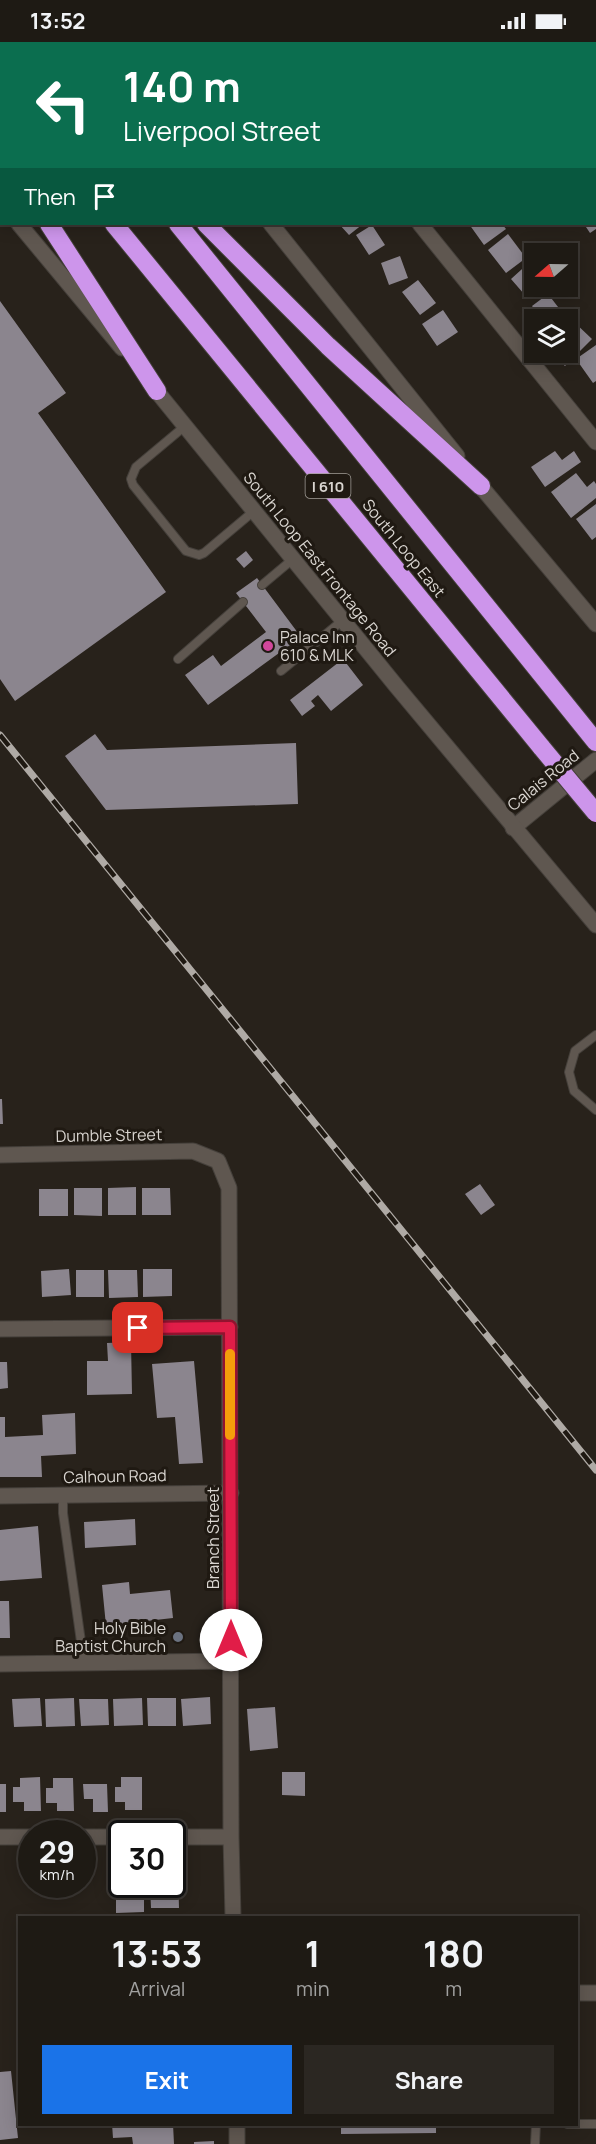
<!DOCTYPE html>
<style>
body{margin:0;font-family:Manrope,sans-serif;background:#2b2722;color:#f1f3f6;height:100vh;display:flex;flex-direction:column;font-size:22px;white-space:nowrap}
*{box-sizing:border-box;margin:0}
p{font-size:20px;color:#a1a1a0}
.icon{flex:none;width:33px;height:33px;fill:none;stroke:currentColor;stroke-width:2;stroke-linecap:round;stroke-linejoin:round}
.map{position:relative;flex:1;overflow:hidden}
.panel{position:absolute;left:18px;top:1874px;width:560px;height:210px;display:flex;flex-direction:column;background:#1e1a14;border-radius:0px;box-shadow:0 3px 15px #0003,0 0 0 2px #3c3834}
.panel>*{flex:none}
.banner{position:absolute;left:0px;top:0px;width:597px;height:183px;box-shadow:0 3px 15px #0003,0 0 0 2px #3c3834;background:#0b6e4f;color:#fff;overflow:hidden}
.needle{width:39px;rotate:250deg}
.fabs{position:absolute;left:524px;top:201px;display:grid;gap:12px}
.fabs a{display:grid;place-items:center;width:54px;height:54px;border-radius:0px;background:#1e1a14;box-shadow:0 3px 15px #0003,0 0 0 2px #3c3834;font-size:30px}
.speed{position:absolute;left:18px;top:1778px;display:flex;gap:12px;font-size:30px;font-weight:700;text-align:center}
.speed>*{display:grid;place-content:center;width:78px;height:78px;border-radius:50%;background:#1e1a14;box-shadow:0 3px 15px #0003,0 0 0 2px #3c3834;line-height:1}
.speed small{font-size:15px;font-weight:400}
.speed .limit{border:3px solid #111;border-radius:9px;background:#fff;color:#111}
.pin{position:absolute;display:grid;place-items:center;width:51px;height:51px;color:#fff;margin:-26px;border-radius:12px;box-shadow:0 3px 9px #0006}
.me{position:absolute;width:66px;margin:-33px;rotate:0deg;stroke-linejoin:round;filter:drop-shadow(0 0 4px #0008)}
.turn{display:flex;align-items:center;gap:21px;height:126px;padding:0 24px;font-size:27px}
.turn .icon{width:78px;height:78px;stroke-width:2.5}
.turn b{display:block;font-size:42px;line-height:51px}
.then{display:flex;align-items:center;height:57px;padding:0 24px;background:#0003;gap:12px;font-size:22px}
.eta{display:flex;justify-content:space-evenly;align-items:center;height:102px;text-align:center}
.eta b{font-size:36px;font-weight:700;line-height:42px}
.cta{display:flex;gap:12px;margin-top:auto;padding:12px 24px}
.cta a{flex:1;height:69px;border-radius:0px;background:#1a73e8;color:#fff;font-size:24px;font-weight:700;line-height:69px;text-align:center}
.cta a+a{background:#2b2722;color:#f1f3f6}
.status{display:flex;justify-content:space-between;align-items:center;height:42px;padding:0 30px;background:#1e1a14;direction:ltr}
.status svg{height:16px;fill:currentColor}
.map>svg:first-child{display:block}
.building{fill:#8b858e}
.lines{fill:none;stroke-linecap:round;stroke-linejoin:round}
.service-casing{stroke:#45403b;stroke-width:10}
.minor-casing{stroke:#45403b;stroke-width:17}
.secondary-casing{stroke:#45403b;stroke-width:17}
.motorway-casing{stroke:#45403b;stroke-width:20}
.service{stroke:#5f5750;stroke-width:8}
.minor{stroke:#5f5750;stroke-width:15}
.secondary{stroke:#5f5750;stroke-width:15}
.motorway{stroke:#cd95eb;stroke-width:18}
.rail-casing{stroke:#afaaa5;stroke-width:7}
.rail{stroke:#1f1912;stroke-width:4.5;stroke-dasharray:14;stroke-linecap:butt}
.motorway-bridge-casing{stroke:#45403b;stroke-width:20;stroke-linecap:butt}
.motorway-bridge{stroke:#cd95eb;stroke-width:18}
.route-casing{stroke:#92132f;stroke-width:15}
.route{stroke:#e11d48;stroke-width:10}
.slow{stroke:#f59e0b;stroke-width:10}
.hotel-dot{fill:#d1479c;stroke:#1f1912;stroke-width:2}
.worship-dot{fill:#6b7280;stroke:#1f1912;stroke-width:2}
.labels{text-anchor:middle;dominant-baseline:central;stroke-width:6;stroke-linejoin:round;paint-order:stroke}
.shield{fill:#1f1912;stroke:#a19d97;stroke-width:1.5}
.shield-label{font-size:15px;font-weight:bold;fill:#d9d5d0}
.street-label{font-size:16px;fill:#d9d5d0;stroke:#1f1912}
.poi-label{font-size:16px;fill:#d9d5d0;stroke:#1f1912;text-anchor:start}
</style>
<div class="status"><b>13:52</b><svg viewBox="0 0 49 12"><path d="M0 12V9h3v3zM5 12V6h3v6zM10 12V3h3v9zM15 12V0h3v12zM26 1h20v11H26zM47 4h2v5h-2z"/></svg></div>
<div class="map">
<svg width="596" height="2102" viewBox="0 0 596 2102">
<rect width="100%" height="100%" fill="#28221b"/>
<path class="building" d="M339,182h24l-14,11z
M469,182h33l4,5 -22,16z
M584,182h12v5l-6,4z
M372,183l13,20 -16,10 -13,-20z
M508,192l18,24 -20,15 -18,-23z
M400,214l8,22 -19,7 -8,-22z
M532,218l2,2v24l-10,8 -13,-15z
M418,238l18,23 -16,12 -18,-23z
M548,252l17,22 -5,4h-18l-10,-14z
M0,259l66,92 -28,20 128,179 -151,109 -15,-22z
M443,268l15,22 -21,14 -15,-22z
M572,278l20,19 -27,27 -11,-10 4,-4h9v-27z
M596,303v36l-3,2 -17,-24z
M555,409l7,9 12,-9 7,11 -36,25 -14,-20z
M576,431l11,14 7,-6 2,3v14l-25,20 -20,-26z
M596,462v33l-4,3 -16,-21z
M246,509l7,9 -9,8 -8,-9z
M257,536l44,59 -93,68 -23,-30 28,-20 8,11 45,-34 -30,-39z
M343,617l20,26 -32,26 -13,-16 -7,6 4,5 -13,10 -12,-16z
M95,692l12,16 189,-7 2,61 -192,6 -41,-54z
M0,1057h2l1,25h-3z
M480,1142l15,21 -14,10 -16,-21z
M136,1145v28h-28v-27z
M74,1146h28v28l-28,-1z
M142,1146h28l1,27h-29z
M39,1147h29v27h-29z
M69,1227l2,26 -29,2 -1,-26z
M143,1227h29v27l-29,1z
M76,1228h28v27h-28z
M108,1228h29l1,27 -29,1z
M131,1300l1,52 -45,1v-34h21l-1,-18z
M194,1319l9,102 -24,1 -4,-47 -18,1 -5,-54z
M0,1320h7l1,26 -8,1z
M75,1371l1,41 -35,2 1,21h-42v-60h5v20l38,-2 -1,-20z
M135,1477l1,26 -51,3 -1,-26z
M38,1484l4,52 -42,3v-51z
M129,1540l1,12 40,-4 3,28 -53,6 1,10 -14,2 -5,-51z
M0,1559h9l1,37h-10z
M210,1655l1,27 -28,2 -2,-27z
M40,1656l2,28 -28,1 -2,-28z
M74,1656l1,28 -29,1 -1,-28z
M142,1656l1,27 -29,1 -1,-27z
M147,1656h29v28h-28z
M79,1657h29l1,26 -28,1z
M275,1665l3,41 -28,3 -3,-42z
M282,1730h23v24l-23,-1z
M40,1735l1,34h-17v-9h-11v-15h7v-9z
M121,1735h21v33h-17v-8h-10v-15h6z
M53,1736h20l1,33h-17v-8h-11v-15h7z
M0,1742h6v28h-6z
M83,1742h24l1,28h-15v-13h-9z
M172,1829h6l1,37h-28l-1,-24h22z
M116,1836h6v6h22v28l-28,1z
M11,2029l7,67 -18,2v-68z
M112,2082h61l1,20h-41l-1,-7 -19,1z
M341,2082h95v9l-95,1z
M214,2099v3h-20v-2z"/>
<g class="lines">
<defs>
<path id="service" d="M185,384l-49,41 -5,12 2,6 53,66 13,4 5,-2 50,-42
M262,543l31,-26
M178,617l65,-57
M281,629l62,-51
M596,993l-21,16 -6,21 5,19 22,19
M63,1453v18l21,150
M567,2082h29
M535,2102l1,-20"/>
<path id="minor" d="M274,0l2,2
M517,0l1,2
M596,97v1
M420,182l176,218
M513,786l83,-68
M0,1113l193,-4 25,10 11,27 2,649 2,80
M0,1287l230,-2
M0,1454l231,-3
M0,1622l231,-3
M0,1795h32
M82,1795h40
M172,1795h59
M576,1951h20
M237,2082v20"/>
<path id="secondary" d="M111,0l1,2
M0,159l2,2
M19,182l103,124
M271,182l186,232
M150,341l247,304 199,238
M473,435l123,147"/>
<path id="motorway" d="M31,0l1,2
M0,42l2,2
M0,106l2,2
M49,182l108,167
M114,182l428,524
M178,182l418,518
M206,182l122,122 153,140"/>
</defs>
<use href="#service" class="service-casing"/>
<use href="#minor" class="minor-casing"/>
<use href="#secondary" class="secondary-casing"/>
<use href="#motorway" class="motorway-casing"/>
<use href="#service" class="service"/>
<use href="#minor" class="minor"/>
<use href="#secondary" class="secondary"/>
<use href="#motorway" class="motorway"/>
<defs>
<path id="rail" d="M0,693l596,735"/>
</defs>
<use href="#rail" class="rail-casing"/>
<use href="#rail" class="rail"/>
<defs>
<path id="motorway-bridge" d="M542,706l54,65"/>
</defs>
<use href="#motorway-bridge" class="motorway-bridge-casing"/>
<use href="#motorway-bridge" class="motorway-bridge"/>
</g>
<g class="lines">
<defs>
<path id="route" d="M138,1286l92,-1 1,313"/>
</defs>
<use href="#route" class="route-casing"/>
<use href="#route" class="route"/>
<path class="slow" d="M230,1312v81"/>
</g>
<circle class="hotel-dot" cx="268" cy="604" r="6"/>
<circle class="worship-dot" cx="178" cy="1595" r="6"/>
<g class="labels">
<rect class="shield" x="305.5" y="432" width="45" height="24" rx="4.5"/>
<g class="shield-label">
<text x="328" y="444">I 610</text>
</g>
<g class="street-label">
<text transform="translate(404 506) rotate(51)">South Loop East</text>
<text transform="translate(320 522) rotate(51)">South Loop East Frontage Road</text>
<text transform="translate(543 738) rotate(-39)">Calais Road</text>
<text transform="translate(109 1093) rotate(-1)">Dumble Street</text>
<text transform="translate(115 1434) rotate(-1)">Calhoun Road</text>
<text transform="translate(213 1496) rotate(-90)">Branch Street</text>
</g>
<g class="poi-label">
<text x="280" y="595">Palace Inn<tspan x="280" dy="18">610 &amp; MLK</tspan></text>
<text x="166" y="1586" text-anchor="end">Holy Bible<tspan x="166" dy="18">Baptist Church</tspan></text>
</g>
</g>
</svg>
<div class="fabs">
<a><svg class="needle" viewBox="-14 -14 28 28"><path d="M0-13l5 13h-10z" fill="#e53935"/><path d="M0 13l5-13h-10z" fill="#a1a1a0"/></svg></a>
<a><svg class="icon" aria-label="layers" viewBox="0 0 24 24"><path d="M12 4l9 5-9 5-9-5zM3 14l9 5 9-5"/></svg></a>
</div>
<div class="speed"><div>29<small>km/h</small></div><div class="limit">30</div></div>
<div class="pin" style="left:138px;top:1286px;background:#d93025"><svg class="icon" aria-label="arrive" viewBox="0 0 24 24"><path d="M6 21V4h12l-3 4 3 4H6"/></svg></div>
<svg class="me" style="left:231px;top:1598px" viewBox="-20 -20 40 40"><circle r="19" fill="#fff"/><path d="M0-13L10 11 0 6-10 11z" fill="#e11d48"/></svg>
<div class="banner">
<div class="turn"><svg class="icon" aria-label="left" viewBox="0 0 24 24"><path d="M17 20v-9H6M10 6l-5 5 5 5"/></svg><div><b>140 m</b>Liverpool Street</div></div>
<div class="then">Then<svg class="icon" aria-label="arrive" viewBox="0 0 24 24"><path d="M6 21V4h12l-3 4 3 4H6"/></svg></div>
</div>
<section class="panel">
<div class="eta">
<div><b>13:53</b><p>Arrival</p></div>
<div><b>1</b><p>min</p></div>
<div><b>180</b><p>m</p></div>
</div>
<div class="cta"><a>Exit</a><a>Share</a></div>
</section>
</div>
